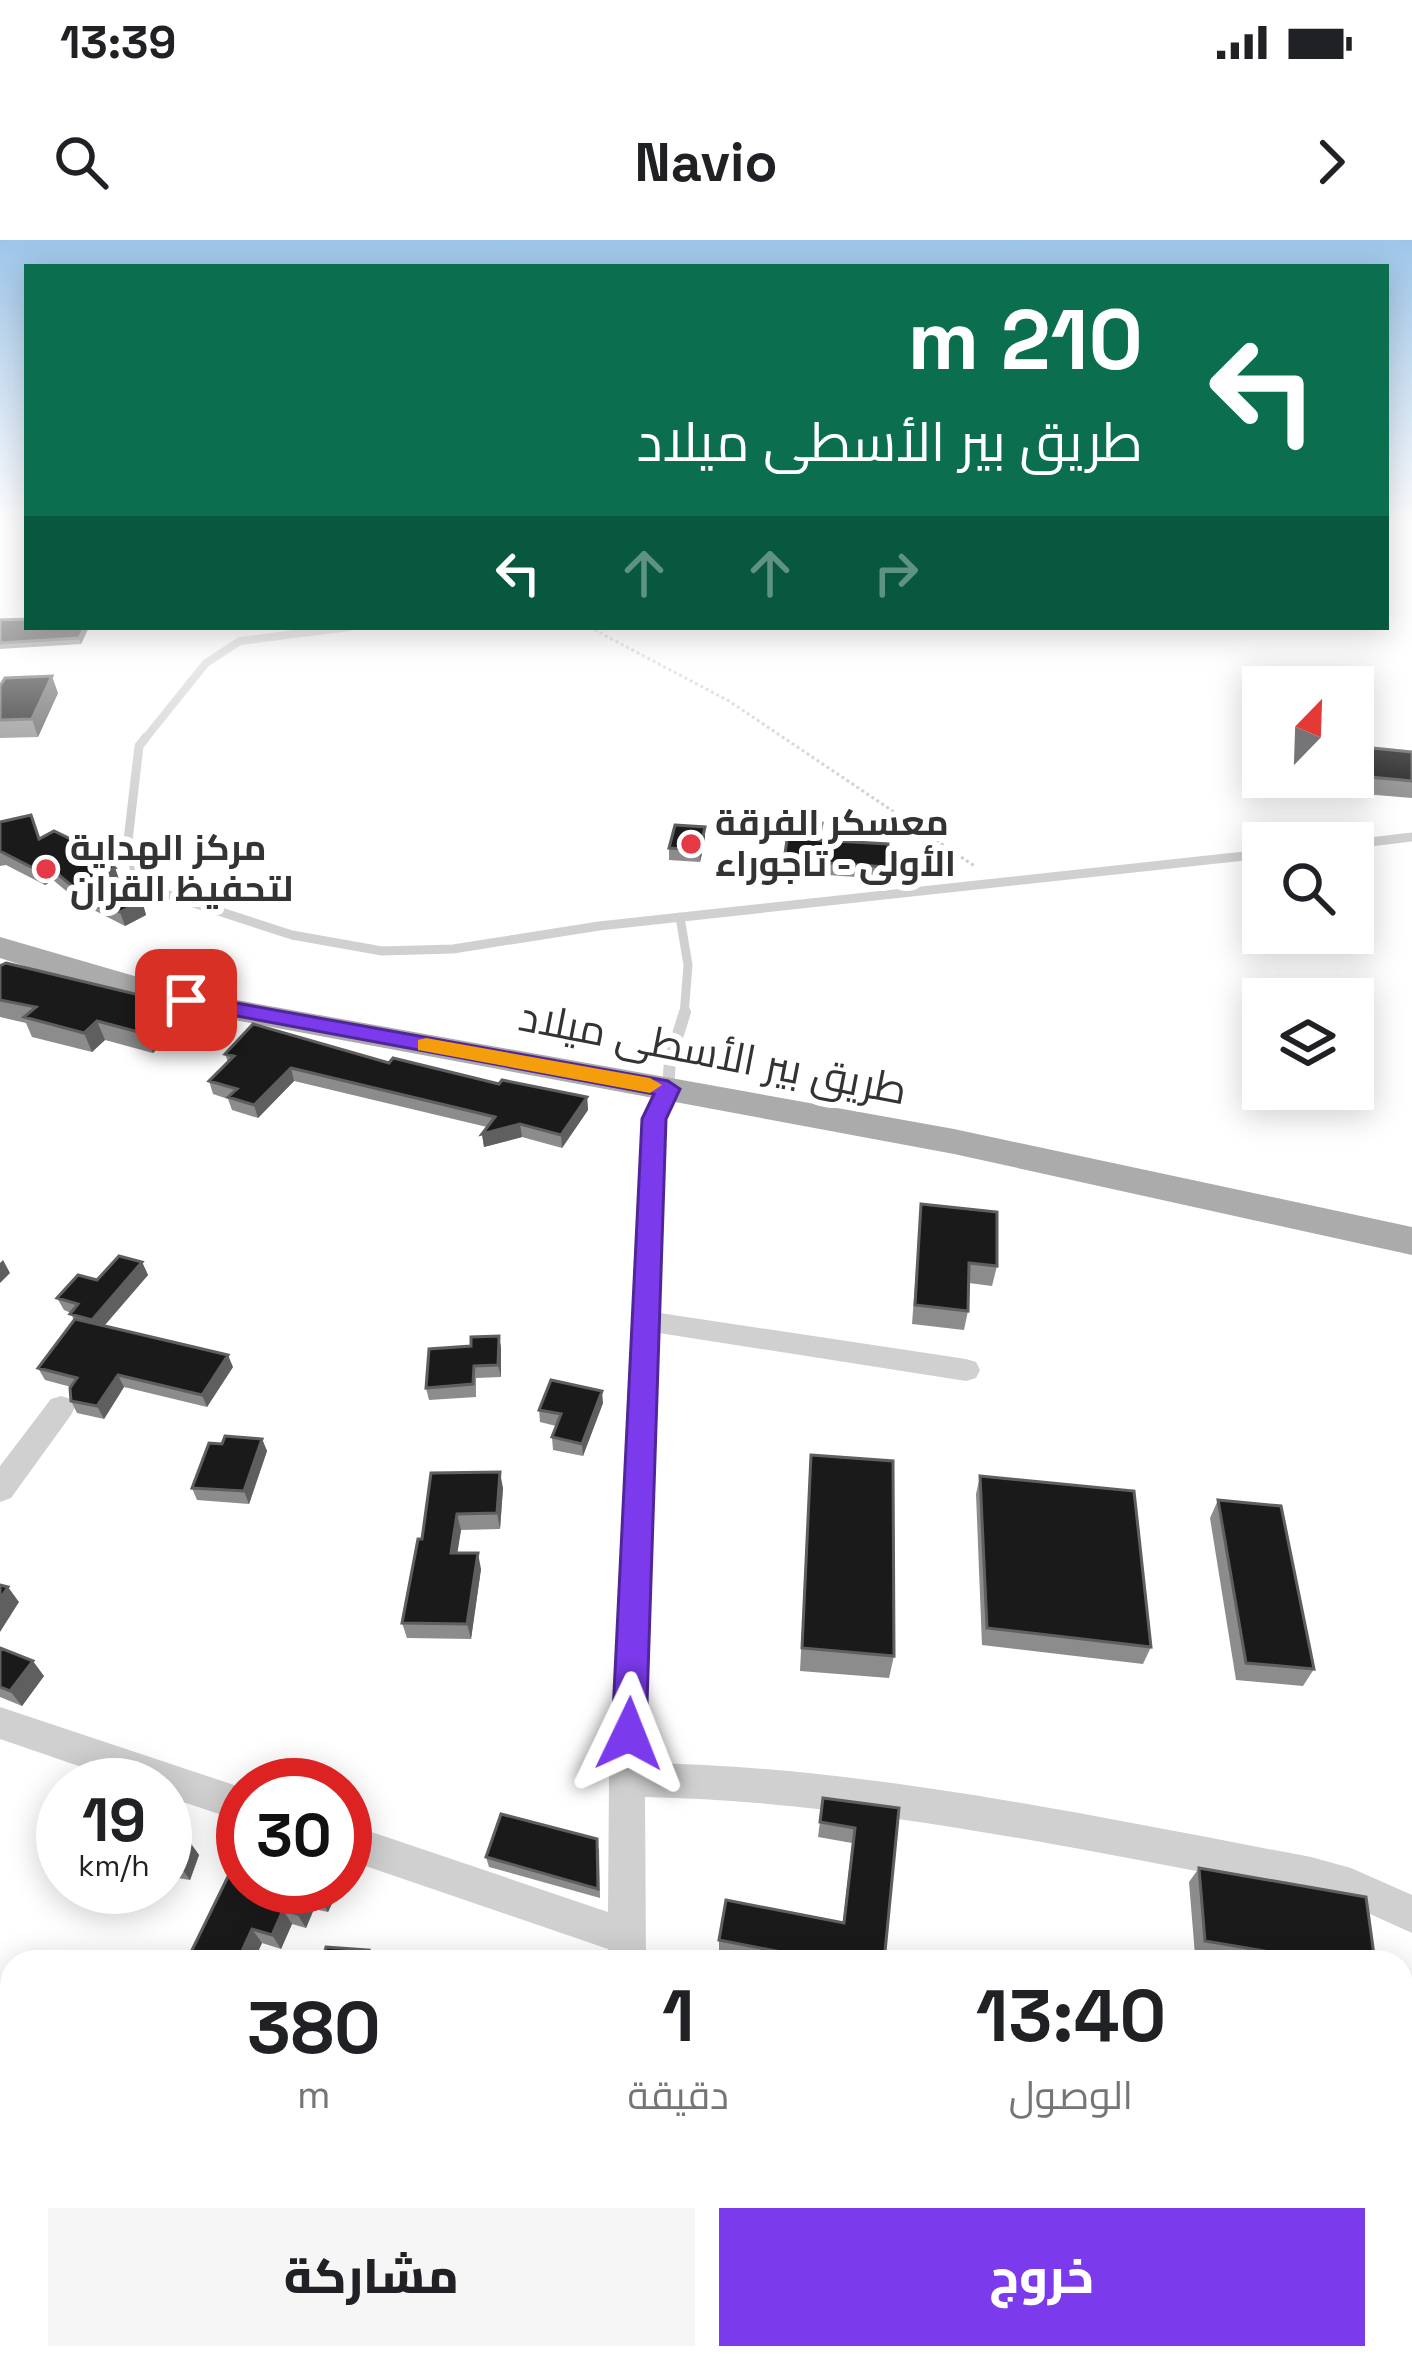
<!DOCTYPE html>
<html lang="ar">
<meta charset="utf-8">
<style>
body{margin:0;font-family:"Space Grotesk",Cairo,sans-serif;background:#f6f6f6;color:#202124;direction:rtl;height:100vh;display:flex;flex-direction:column;font-size:45px;white-space:nowrap}
*{box-sizing:border-box;margin:0}
p{font-size:39px;color:#757577}
.icon{flex:none;width:66px;height:66px;fill:none;stroke:currentColor;stroke-width:2;stroke-linecap:round;stroke-linejoin:round}
.map{position:relative;flex:1;overflow:hidden;direction:ltr}
.side{position:absolute;left:0px;top:1710px;width:1413px;height:420px;display:flex;flex-direction:column;background:#fff;border-radius:36px 36px 0 0;box-shadow:0 6px 30px #0003;direction:rtl}
.side>*{flex:none}
.top-card{position:absolute;left:24px;top:24px;width:1365px;height:366px;border-radius:0px;box-shadow:0 6px 30px #0003;direction:rtl;background:#0b6e4f;color:#fff;overflow:hidden}
.needle{width:78px;rotate:23deg}
.tools{position:absolute;left:1242px;top:426px;display:grid;gap:24px}
.tools a{display:grid;place-items:center;width:132px;height:132px;border-radius:0px;background:#fff;box-shadow:0 6px 30px #0003;font-size:60px}
.speed{position:absolute;left:36px;top:1518px;display:flex;gap:24px;font-size:60px;font-weight:700;text-align:center}
.speed>*{display:grid;place-content:center;width:156px;height:156px;border-radius:50%;background:#fff;box-shadow:0 6px 30px #0003;line-height:1}
.speed small{font-size:30px;font-weight:400}
.speed .limit{border:18px solid #d22;background:#fff;color:#111}
.pin{position:absolute;display:grid;place-items:center;width:102px;height:102px;color:#fff;margin:-51px;border-radius:24px;box-shadow:0 6px 18px #0006}
.me{position:absolute;width:132px;margin:-66px;rotate:2deg;stroke-linejoin:round;filter:drop-shadow(0 0 9px #0008)}
.turn{display:flex;align-items:center;gap:42px;height:252px;padding:0 48px;font-size:54px}
.turn .icon{width:156px;height:156px;stroke-width:2.5}
.turn b{display:block;font-size:84px;line-height:102px}
.lanes{display:flex;align-items:center;height:114px;padding:0 48px;background:#0003;justify-content:center;gap:60px;direction:ltr}
.lanes .off{opacity:.35}
.eta{display:flex;justify-content:space-evenly;align-items:center;height:204px;text-align:center}
.eta b{font-size:72px;font-weight:800;line-height:84px}
.action{display:flex;gap:24px;margin-top:auto;padding:24px 48px}
.action a{flex:1;height:138px;border-radius:0px;background:#7c3aed;color:#fff;font-size:48px;font-weight:800;line-height:138px;text-align:center}
.action a+a{background:#f6f6f6;color:#202124}
.status{display:flex;justify-content:space-between;align-items:center;height:84px;padding:0 60px;background:#fff;direction:ltr}
.status svg{height:33px;fill:currentColor}
header{display:flex;justify-content:space-between;align-items:center;height:156px;padding:0 48px;background:#fff;font-size:54px;font-weight:800}
.map>svg:first-child{display:block}
.lines{fill:none;stroke-linecap:round;stroke-linejoin:round}
.path{stroke:#cdcdcd;stroke-width:3;stroke-dasharray:3 3;stroke-linecap:butt}
.service-far2{stroke:#d0d0d0;stroke-width:8}
.service-far1{stroke:#d0d0d0;stroke-width:9}
.service{stroke:#d0d0d0;stroke-width:12}
.minor{fill:#d0d0d0;fill-rule:evenodd}
.primary{fill:#ababab;fill-rule:evenodd}
.wall{fill:#8c8c8c}
.shaded-wall{fill:#5f5f5f}
.building{fill:#1a1a1a;stroke:#5f5f5f;stroke-width:3}
.route{fill:#7c3aed;stroke:#51269a;stroke-width:3}
.slow{fill:#f59e0b}
.poi-dot{fill:#e63946;stroke:#fff;stroke-width:4.5}
.labels{text-anchor:middle;dominant-baseline:central;stroke-width:12;stroke-linejoin:round;paint-order:stroke}
.far-poi-label{font-size:36px;font-weight:bold;fill:#333;stroke:#fff;text-anchor:start}
.street-label{font-size:42px;fill:#333;stroke:#fff}
</style>
<div class="status"><b>13:39</b><svg viewBox="0 0 49 12"><path d="M0 12V9h3v3zM5 12V6h3v6zM10 12V3h3v9zM15 12V0h3v12zM26 1h20v11H26zM47 4h2v5h-2z"/></svg></div>
<header><svg class="icon" aria-label="forward" viewBox="0 0 24 24"><path d="M9 5l7 7-7 7"/></svg>Navio<svg class="icon" aria-label="search" viewBox="0 0 24 24"><circle cx="10" cy="10" r="6"/><path d="M15 15l6 6"/></svg></header>
<div class="map">
<svg width="1412" height="2130" viewBox="0 0 1412 2130">
<rect width="100%" height="100%" fill="#fff"/>
<g class="lines">
<path class="path" d="M589,387l140,74 247,166"/>
<path class="service-far2" d="M144,500l62,-77 34,-22 109,-14"/>
<path class="service-far1" d="M146,497l-7,9 -12,103 14,37 151,49 90,16 71,-2 146,-23 664,-72
M1353,604l59,-7
M680,677l8,48 -4,50"/>
<path class="service" d="M668,849l2,-29 15,-48"/>
<path class="minor" d="M668,842l12,7 -14,30 -6,194 306,46 10,3 4,8 -4,8 -10,3 -307,-48 -14,430c226,4 445,53 666,94l40,11 61,27v38l-64,-29 -37,-11c-221,-41 -440,-91 -666,-96l1,165h-38v-13l-263,-90v-36l263,89 1,-132 33,-661 18,-35z
M61,1156l10,3 4,8 -4,8 -60,83 -11,4v-36l51,-67z
M0,1467l243,81v34l-78,-26v-11h-31l-134,-46z
M596,2118h46l-3,12h-46z"/>
<path class="primary" d="M0,697l186,54 768,138 458,98v28l-458,-101 -768,-143 -91,-22 -95,-31z"/>
</g>
<path class="wall" d="M0,380l89,7 -8,17 -81,5z
M0,446l58,7 -20,44 -38,1z
M1363,507l49,5v46l-48,-4 -7,-31z
M0,582l115,46 5,14 -5,2 27,17 4,14 -21,11 -43,-22 -29,-24 -8,5 -39,-20 -6,1z
M705,600l-5,22 -31,-2v-12z
M888,604l-2,35 -103,-7 1,-12z
M0,726l177,38 6,19 -30,30 -48,-13 -13,12 -60,-15 -6,-14 -26,-6z
M225,814l164,9 110,21 88,13 1,13 -26,38 -40,-11 -38,10 -2,-13 5,-7 -193,-46 -36,37 -26,-8 -4,-11 -15,-5 -4,-13 19,-19z
M921,964l76,62 -5,20 -23,-3 -1,28 -4,19 -52,-6z
M142,1022l6,13 -44,51 129,41 -26,40 -83,-20 -20,32 -27,-6 -6,-12v-14l-26,-7 -7,-12 36,-47 -3,-8 -7,-3 -7,-12z
M499,1096l2,12v29l-25,1v19l-47,3 -3,-12 45,-42z
M603,1163l-20,53 -30,-6 -1,-13 4,-11 -16,-4 -1,-12z
M262,1199l5,12 -18,53 -52,-4 -5,-12 30,-44z
M811,1215l83,201 -5,22 -89,-7z
M431,1233l72,15 -3,41 -39,1 -4,23 24,16 -10,70 -64,-1 -5,-15 20,-84z
M980,1236l171,171 -8,17 -161,-19 -6,-151z
M1218,1260l96,169 -11,17 -67,-6 -26,-162z
M0,1408l44,28 -22,30 -22,-9z
M823,1558l76,10 -15,154h-120l-45,-9v-13l124,-18 9,-79 -34,-6z
M165,1573l25,18 -3,9 2,1 10,14 -9,25 -25,-4z
M63,1576v61l-7,-1 -13,-14z
M599,1609l1,49 -111,-31 -3,-10z
M1199,1628l176,94h-137l-43,-7 -6,-73z
M243,1647h91l3,6 -9,19 -14,-3 -8,19 -14,-4 -11,25 -19,-6 -9,19h-51l-10,-12z"/>
<path class="shaded-wall" d="M85,387h4l-8,17 -2,-6z
M52,436l6,17 -20,44 -6,-18z
M705,587v13l-5,22v-12z
M48,626l5,14 -8,5 -6,-14z
M115,628l5,14 -16,7 -4,-14z
M142,661l4,14 -21,11 -5,-14z
M177,764l6,19 -30,30 -7,-19z
M97,781l8,19 -13,12 -8,-19z
M291,828l3,13 -36,37 -4,-13z
M587,857l1,13 -26,38 -1,-13z
M520,884l2,13 -38,10 -2,-13z
M3,1020l7,13 -10,10v-20z
M142,1022l6,13 -50,58 -6,-13z
M499,1096l2,12v29l-3,-12z
M228,1115l5,12 -26,40 -5,-12z
M118,1135l6,12 -20,32 -7,-13z
M602,1151l1,12 -20,53 -1,-12z
M262,1199l5,12 -18,53 -5,-13z
M500,1232l3,16 -3,41 -3,-16z
M457,1274l4,16 -6,38 -4,-15z
M478,1313l3,16 -10,70 -4,-15z
M8,1347l11,15 -19,30v-33z
M33,1421l11,15 -22,30 -12,-15z
M180,1575l10,16 -8,22 -11,-15z
M189,1601l10,14 -9,25 -11,-15z
M326,1647h8l3,6 -9,19 -8,-14z
M306,1655l8,14 -8,19 -9,-14z
M283,1670l9,14 -11,25 -9,-14z
M252,1689l10,14 -9,19h-16z"/>
<path class="building" d="M27,379v8h58l-6,11 -79,5v-23z
M52,436l-20,43 -32,1v-34l5,-8z
M1363,507l49,5v29l-42,-4z
M31,575l8,24 15,-8 35,17 26,20 -15,7 42,26 -22,11 -43,-22 -29,-24 -9,5 -39,-20v-29z
M790,580l32,3 -3,17 69,4 -1,23 -103,-7z
M675,585l30,2 -5,23 -31,-2z
M6,723l171,41 -31,30 -49,-13 -13,12 -60,-16 12,-10 -36,-7v-34z
M253,784l136,39 4,-5 106,26 3,-4 85,17 -26,38 -41,-11 -38,10 13,-17 -204,-49 -37,37 -26,-8 9,-8 -28,-8 25,-25 -9,-2z
M921,964l76,8v54l-28,-3 -1,48 -53,-6z
M119,1016l23,6 -50,58 -22,-6 8,-10 -21,-6 21,-23 19,5z
M75,1079l153,36 -26,40 -84,-20 -21,31 -26,-5 -1,-13 7,-10 -39,-10z
M499,1096l-1,29 -24,1 -1,18 -47,4 3,-39 42,-3v-9z
M551,1140l51,11 -20,53 -30,-7 9,-23 -22,-4z
M225,1196l37,3 -18,52 -52,-3 17,-45 13,1z
M811,1215l82,6 1,195 -92,-8z
M500,1232l-3,41 -40,1 -6,39h27l-11,71 -65,-1 16,-84h4l9,-66z
M980,1236l154,15 17,156 -164,-19z
M1218,1260l63,6 33,163 -68,-6z
M0,1345l8,2 -8,12z
M0,1408l33,13 -23,30 -10,-4z
M823,1558l76,10 -15,154h-51l-114,-22 7,-40 118,23 11,-95 -35,-6z
M165,1573l15,2 -9,23 18,3 -10,24 -14,-2z
M501,1574l96,25 1,50 -112,-32z
M63,1576v49l-20,-3z
M243,1606v41h83l-6,11 -14,-3 -9,19 -14,-4 -11,25 -20,-6 -15,33h-5l-40,-12z
M1199,1628l167,29 9,65h-44l-126,-21z
M326,1707l43,3 -3,12h-44z"/>
<linearGradient id="sky" x2="0" y2="1"><stop stop-color="#9ec6ea"/><stop offset="0.49" stop-color="#fff"/><stop offset="1" stop-color="#fff" stop-opacity="0"/></linearGradient>
<rect width="1412" height="581" fill="url(#sky)"/>
<path class="route" d="M186,754l482,87 12,8 -14,30 -20,615 -5,11 -12,5 -12,-5 -5,-11 30,-615 12,-25 -476,-89v-9z"/>
<path class="slow" d="M426,798l224,40 12,7 -12,8 -232,-43v-10z"/>
<g class="poi-dot">
<circle cx="691" cy="604" r="12"/>
<circle cx="46" cy="629" r="12"/>
</g>
<g class="labels">
<g class="far-poi-label">
<text x="715" y="583">معسكر الفرقة<tspan x="715" dy="41">الأولى - تاجوراء</tspan></text>
<text x="70" y="608">مركز الهداية<tspan x="70" dy="41">لتحفيظ القران</tspan></text>
</g>
<g class="street-label">
<text transform="translate(713 813) rotate(11)">طريق بير الأسطى ميلاد</text>
</g>
</g>
</svg>
<div class="tools">
<a><svg class="needle" viewBox="-14 -14 28 28"><path d="M0-13l5 13h-10z" fill="#e53935"/><path d="M0 13l5-13h-10z" fill="#757577"/></svg></a>
<a><svg class="icon" aria-label="search" viewBox="0 0 24 24"><circle cx="10" cy="10" r="6"/><path d="M15 15l6 6"/></svg></a>
<a><svg class="icon" aria-label="layers" viewBox="0 0 24 24"><path d="M12 4l9 5-9 5-9-5zM3 14l9 5 9-5"/></svg></a>
</div>
<div class="speed"><div>19<small>km/h</small></div><div class="limit">30</div></div>
<div class="pin" style="left:186px;top:760px;background:#d93025"><svg class="icon" aria-label="arrive" viewBox="0 0 24 24"><path d="M6 21V4h12l-3 4 3 4H6"/></svg></div>
<svg class="me" style="left:629px;top:1494px" viewBox="-20 -20 40 40"><path d="M0-17L14 15 0 8-14 15z" fill="#7c3aed" stroke="#fff" stroke-width="4"/></svg>
<div class="top-card">
<div class="turn"><svg class="icon" aria-label="left" viewBox="0 0 24 24"><path d="M17 20v-9H6M10 6l-5 5 5 5"/></svg><div><b>210 m</b>طريق بير الأسطى ميلاد</div></div>
<div class="lanes"><svg class="icon" aria-label="left" viewBox="0 0 24 24"><path d="M17 20v-9H6M10 6l-5 5 5 5"/></svg><svg class="icon off" aria-label="ahead" viewBox="0 0 24 24"><path d="M12 20V5M6 11l6-6 6 6"/></svg><svg class="icon off" aria-label="ahead" viewBox="0 0 24 24"><path d="M12 20V5M6 11l6-6 6 6"/></svg><svg class="icon off" aria-label="right" viewBox="0 0 24 24"><path d="M7 20v-9h11M14 6l5 5-5 5"/></svg></div>
</div>
<section class="side">
<div class="eta">
<div><b>13:40</b><p>الوصول</p></div>
<div><b>1</b><p>دقيقة</p></div>
<div><b>380</b><p>m</p></div>
</div>
<div class="action"><a>خروج</a><a>مشاركة</a></div>
</section>
</div>
